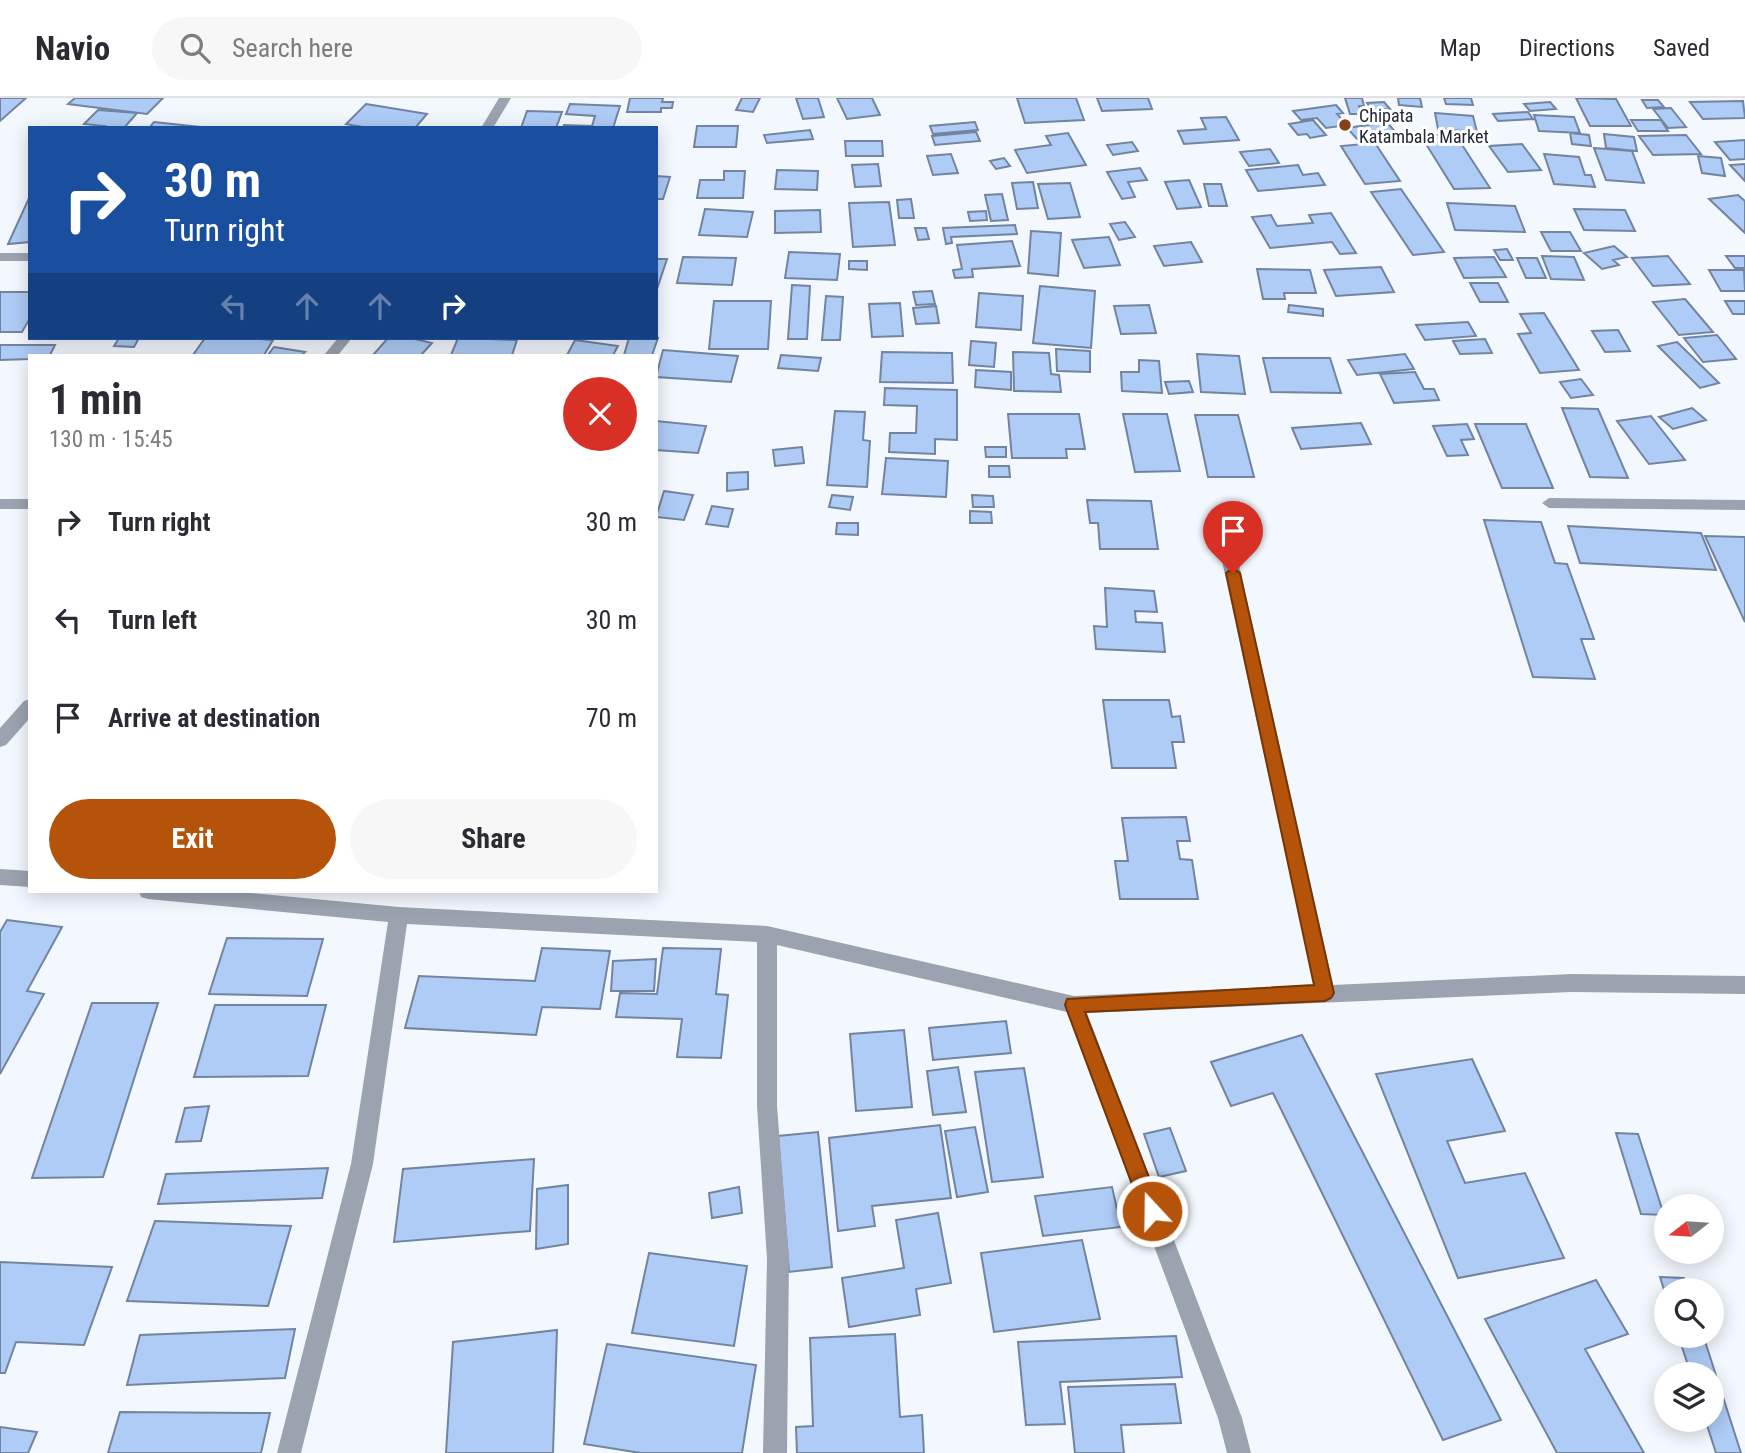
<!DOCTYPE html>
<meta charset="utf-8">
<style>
body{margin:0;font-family:"Roboto Condensed",sans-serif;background:#f7f7f7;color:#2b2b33;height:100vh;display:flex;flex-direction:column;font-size:26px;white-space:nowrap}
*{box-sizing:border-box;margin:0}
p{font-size:23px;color:#7c7c81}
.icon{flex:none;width:38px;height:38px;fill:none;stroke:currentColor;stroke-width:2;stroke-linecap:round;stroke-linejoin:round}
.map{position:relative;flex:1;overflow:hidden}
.panel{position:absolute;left:28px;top:256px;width:630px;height:539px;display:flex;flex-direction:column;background:#fff;border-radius:0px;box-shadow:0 4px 18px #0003}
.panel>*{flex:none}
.guide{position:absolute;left:28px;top:28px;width:630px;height:214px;border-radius:0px;box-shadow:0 4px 18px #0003;background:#1a4fa0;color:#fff;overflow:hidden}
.needle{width:46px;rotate:253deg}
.tools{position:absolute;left:1654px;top:1096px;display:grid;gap:14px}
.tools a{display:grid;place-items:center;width:70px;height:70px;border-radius:50%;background:#fff;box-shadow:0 4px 18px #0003;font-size:35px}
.pin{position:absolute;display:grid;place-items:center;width:60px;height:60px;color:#fff;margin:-72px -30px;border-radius:50% 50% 50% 0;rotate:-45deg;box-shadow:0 0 7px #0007}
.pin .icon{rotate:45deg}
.me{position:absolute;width:77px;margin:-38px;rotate:339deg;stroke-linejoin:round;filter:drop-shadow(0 0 5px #0008)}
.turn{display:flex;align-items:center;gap:24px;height:147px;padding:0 21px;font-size:32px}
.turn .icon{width:91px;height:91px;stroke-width:2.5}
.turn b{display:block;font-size:49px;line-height:60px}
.lanes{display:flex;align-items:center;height:66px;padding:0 21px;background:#0003;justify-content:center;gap:35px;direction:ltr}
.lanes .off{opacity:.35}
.round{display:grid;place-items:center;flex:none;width:74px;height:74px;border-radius:37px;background:#f7f7f7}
.overview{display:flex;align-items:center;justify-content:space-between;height:119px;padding:0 21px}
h1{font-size:42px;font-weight:700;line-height:52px}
.button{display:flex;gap:14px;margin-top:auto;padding:14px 21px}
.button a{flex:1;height:80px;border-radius:42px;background:#b45309;color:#fff;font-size:28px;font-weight:700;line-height:80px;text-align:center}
.button a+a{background:#f7f7f7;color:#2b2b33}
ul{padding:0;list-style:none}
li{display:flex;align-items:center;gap:21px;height:98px;padding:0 21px}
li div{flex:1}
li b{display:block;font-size:26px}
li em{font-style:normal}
header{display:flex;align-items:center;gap:42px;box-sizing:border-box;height:98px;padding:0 35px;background:#fff;border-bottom:2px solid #e1e1e2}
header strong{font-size:33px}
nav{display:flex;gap:38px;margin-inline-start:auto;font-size:24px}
.search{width:490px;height:63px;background:#f7f7f7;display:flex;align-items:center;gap:18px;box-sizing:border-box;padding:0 24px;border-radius:38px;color:#7c7c81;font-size:26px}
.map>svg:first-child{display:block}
.building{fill:#afccf6;stroke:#72849f;stroke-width:2}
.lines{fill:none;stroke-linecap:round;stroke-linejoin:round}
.minor{fill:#9ba3b0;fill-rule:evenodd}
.route{fill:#b45309;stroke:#753606;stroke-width:2}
.poi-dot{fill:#864118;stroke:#fff;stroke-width:2.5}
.labels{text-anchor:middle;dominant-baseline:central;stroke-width:6;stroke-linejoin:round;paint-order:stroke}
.far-poi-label{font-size:18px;fill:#222934;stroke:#fff;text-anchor:start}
</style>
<header>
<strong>Navio</strong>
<div class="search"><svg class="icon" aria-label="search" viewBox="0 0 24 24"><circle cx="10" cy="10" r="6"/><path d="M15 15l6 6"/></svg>Search here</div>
<nav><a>Map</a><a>Directions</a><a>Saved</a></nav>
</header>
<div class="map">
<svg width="1745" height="1355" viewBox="0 0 1745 1355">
<rect width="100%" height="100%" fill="#f3f8fe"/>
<path class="building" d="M0,0h26l-26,23z
M75,0h88l-16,16 -79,-10z
M630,0h33l-1,4h11l-1,6h-11v4h-34z
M742,0h18l-7,14 -17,-2z
M796,0h22l6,19 -21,2z
M837,0h35l8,17 -33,4z
M1017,0h59l8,22 -59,3z
M1097,0h51l4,11 -50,2z
M1345,0h17l2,8h-5l3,8h-12z
M1398,0h22l2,9 -23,-2z
M1444,0h27l2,7 -27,-1z
M1576,0l40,1 15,27h-41z
M1642,2h16l6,7 -17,1z
M1743,3l2,17 -42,1 -13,-17z
M1384,4l6,7 -17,2 -6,-8z
M1550,4l6,7 -26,2 -6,-7z
M366,6l61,10 -12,14h-47l-22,-4z
M570,6l50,2 -7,22h-50l1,-3 28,1 3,-10 -29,-2z
M1336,7l7,8 -6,1 10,11 -21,3 -9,-10 -16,2 -8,-9z
M1671,10l15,19 -18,1 -15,-19z
M98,12l39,3 -13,15h-21l2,-2 -21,-2z
M527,13l35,1 -6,16h-35z
M1528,14l5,7 -35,2 -5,-7z
M1435,15l38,3 4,16 -39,-3z
M1534,17l40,2 6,16 -41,-2z
M1226,19l13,23 -55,4 -6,-13 28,-2 -5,-11z
M1313,22l13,15 -16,3 -3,-4 -9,1 -9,-11z
M1631,22h30l7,11h-30z
M154,24l56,6h-61z
M975,24l3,8 -45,4 -3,-8z
M1387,24l9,11 -39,6 -10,-11z
M697,28h41l-2,21h-42z
M810,32l3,9 -46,4 -3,-8z
M976,34l4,9 -45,4 -3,-9z
M1068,35l18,32 -59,8 -12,-23 36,-5 -5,-9z
M1570,35l19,2 2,11 -19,-2z
M1455,36l35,54 -36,1 -33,-53z
M1604,36l30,3 3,14 -31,-3z
M1686,37l15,19 -48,1 -14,-19z
M1745,42v19l-15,1 -15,-18z
M845,43h37l1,15h-37z
M1132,44l6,9 -25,4 -6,-10z
M1375,45l25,38 -35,3 -24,-38z
M1522,46l19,26 -33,2 -19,-26z
M1594,50l38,3 12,32 -38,-3z
M1270,51l9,14 -30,3 -9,-14z
M951,56l7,19 -25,2 -6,-19z
M1544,56l35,3 6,18h6l4,12 -41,-3z
M1698,58l23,2 4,18 -23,-3z
M1004,60l6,8 -14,3 -6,-8z
M878,66l3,22 -26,1 -3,-22z
M1745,66v17l-15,-16z
M1298,67l5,10 15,-2 7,12 -67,6 -12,-21z
M1140,70l7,12 -19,2 7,15 -13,2 -15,-27z
M777,72l41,1 -1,19 -42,-1z
M724,73h21l-2,27h-46l3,-18h24z
M656,78l14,1 -7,22h-7z
M1189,82l12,27 -24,2 -12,-27z
M1033,84l5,26 -21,1 -5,-26z
M1070,85l10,34 -32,2 -10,-35z
M1204,86h17l6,22h-18z
M1401,91l43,63 -31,3 -42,-63z
M1002,96l6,26 -17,1 -6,-26z
M1738,97l7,6v32l-36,-34z
M30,98v46l-22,2z
M911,101l3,19h-15l-2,-18z
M889,104l6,43 -42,2 -4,-44z
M1447,105l68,3 10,26 -70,-2z
M705,111l48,3 -6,25 -48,-2z
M1574,111l51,1 10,21 -51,-1z
M820,112l1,22 -46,1v-22z
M986,113l1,9 -17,1 -2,-9z
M1331,115l25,40 -16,1 -8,-12 -62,6 -18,-31 19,-2 6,11 36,-3 -4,-8z
M1125,124l10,15 -16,3 -9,-16z
M1015,127l2,9 -66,3 1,6 -6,1 -3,-16z
M915,130h11l3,11 -11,1z
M1031,133l30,2 -3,43 -30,-3z
M1541,134h29l11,19h-30z
M1109,139l11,28 -36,3 -12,-28z
M1012,143l8,25 -48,3 1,8 -18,1 -2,-8 9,-1 -5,-24z
M1191,144l11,20 -38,4 -10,-20z
M1614,148l13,11 -14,3 6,5 -17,4 -18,-16z
M1507,151l6,11h-13l-6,-10z
M789,154l51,2 -3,26 -52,-2z
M1542,158l32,1 10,23 -33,-1z
M1668,158l22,28 -37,2 -21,-28z
M1726,158h19v12h-10z
M683,159l53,1 -4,27 -55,-2z
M1494,159l12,20 -42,1 -10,-20z
M1517,160h20l9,20h-20z
M656,161h11l-10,30h-1z
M849,163h18v9l-18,-1z
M1381,169l13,25 -58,4 -12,-26z
M1257,171l53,1 6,23h-32l1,6h-22z
M1709,172h35l1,21h-24z
M1470,185h28l10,19h-28z
M792,187l18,1 -3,53h-19z
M1040,188l55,5 -4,57 -58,-5z
M932,193l3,13 -19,1 -3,-13z
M0,194h30v26l-8,14h-22z
M979,195l44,3 -2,34 -45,-3z
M826,198l17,1 -3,43h-18z
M1685,201l28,33 -34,3 -26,-33z
M714,203h57l-3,48h-59z
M1725,203h20v13h-12z
M900,205l3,33 -31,1 -3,-33z
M1149,207l7,28 -35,1 -7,-28z
M1289,207l34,4v7l-35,-4z
M936,208l3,17 -23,1 -3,-16z
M1544,215l35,57 -39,3 -22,-39 13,-1 -11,-19z
M1468,224l8,14 -51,4 -9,-15z
M1618,232l12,21 -25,1 -13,-21z
M1717,237l19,24 -33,3 -19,-24z
M119,240h20l-5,9 -20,-1z
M205,240h43l25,2 -9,15h-71z
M388,240h23l21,5 -11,12h-48z
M458,240h1l58,2 -5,15h-61z
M629,240h29l-6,17h-28z
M1485,241l7,14 -32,1 -7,-13z
M575,242l43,6 -5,9h-46z
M971,243l25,2 -2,24 -25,-2z
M1677,244l42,41 -19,5 -42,-42z
M0,247h55l-5,10h-20v4l-30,1z
M274,249l31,5 -3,3h-34z
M1056,251l34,2v21l-33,-1z
M663,252l75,6 -7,26 -75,-5z
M882,254l70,1 1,30 -73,-1z
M1013,254l36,1 2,21 8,1 2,17 -47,-1z
M1197,256l42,2 6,38 -44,-2z
M1405,256l9,15 -57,6 -9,-15z
M781,257l40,3 -3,13 -40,-3z
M1263,260h67l11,35 -70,-1z
M1139,262l20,1 3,32 -40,-2 -1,-19h18z
M976,272l35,2v18l-36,-3z
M1415,274l9,17h10l5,11 -45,3 -14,-29z
M1581,281l12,16 -22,3 -11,-16z
M1189,283l4,11 -24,2 -4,-12z
M885,290l72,2v50l-22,-1v15l-46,-2 1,-19h26l1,-27 -33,-1z
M1562,310l36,1 30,69 -38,-1z
M1692,310l14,12 -33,9 -14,-12z
M835,313l30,1 -2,28 7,1 -3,46 -40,-2z
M1008,316h71l6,35h-19l1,9h-55z
M1123,316h44l13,57 -45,1z
M1195,317h43l16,62h-46z
M1651,318l34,44 -36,4 -32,-43z
M656,323l50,5 -8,27 -42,-3z
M1361,325l10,21 -70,5 -9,-21z
M1467,326l7,15 -13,1 7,15 -21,1 -14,-30z
M1475,326h51l27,64h-51z
M802,349l2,16 -29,3 -2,-16z
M985,349h21v10h-20z
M886,360l62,3 -2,36 -64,-3z
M989,368h20l1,11h-21z
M748,374v17l-21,2v-18z
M664,393l29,4 -9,25 -28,-3z
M832,397l21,2 -3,13 -21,-3z
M972,397l21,1 1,11h-21z
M1087,402l64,1 7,48h-58l-2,-26h-8z
M712,408l21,3 -5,18 -22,-3z
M970,413l21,1 1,11h-22z
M1484,422l57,2 14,41 12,1 27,75h-13l14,40 -62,-2z
M837,425h21v12l-22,-1z
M1568,428l133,7 15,37 -136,-7z
M1705,438l40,1v85z
M1105,490l49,3 3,21 -22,-1 1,11 26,1 3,29 -69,-3 -2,-23 13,1z
M1103,602h66l3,17 8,-1 4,26h-12l4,26h-64z
M1186,719l4,24h-13l3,18 12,1 6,39h-78l-5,-38h13l-6,-43z
M7,822l55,7 -35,64 17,3 -44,80v-142z
M227,840l96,1 -16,57 -98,-2z
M542,850l68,3 -10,58 -58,-2 -6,28 -131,-7 14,-52 116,5z
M663,850l58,1 -5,45 12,1 -7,63 -44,-1 5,-38 -66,-2 4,-24 37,1z
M656,861l-2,32h-43l2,-30z
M92,905h66l-55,174 -71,1z
M215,907h111l-18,71 -114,1z
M1006,923l5,32 -78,7 -4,-32z
M904,932l8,77 -56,4 -6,-77z
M1302,937l199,385 -58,20 -170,-347 -42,13 -20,-44z
M1472,961l33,72 -58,10 18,42 60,-10 39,85 -106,20 -82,-204z
M958,969l8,45 -33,3 -6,-44z
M1024,970l19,109 -51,5 -17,-110z
M209,1008l-8,35 -25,1 9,-34z
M940,1027l11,73 -79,8 3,20 -37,5 -9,-93z
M975,1029l13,65 -31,5 -12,-66z
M1170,1030l16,43 -27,6 -15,-43z
M818,1034l14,135 -43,5 -11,-136z
M1616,1035l22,1 26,81 -23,-1z
M534,1061l-4,72 -136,11 9,-73z
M328,1070l-6,30 -164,6 8,-30z
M568,1087v59l-32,5 1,-60z
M739,1089l3,26 -30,5 -3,-25z
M1112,1089l9,40 -78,9 -8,-40z
M938,1115l13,70 -35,6 4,26 -71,12 -7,-49 62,-10 -8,-48z
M155,1123l136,5 -23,80 -141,-5z
M1082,1142l18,79 -106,13 -13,-79z
M649,1155l98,13 -13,80 -102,-13z
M0,1164l112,5 -28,78 -68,-3 -11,31h-5z
M1660,1179l24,1 4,12h-22v6z
M1596,1182l32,54 -43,15 59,104h-87l-72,-134z
M295,1231l-10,49 -158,7 13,-50z
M557,1232l-4,123h-107l7,-111z
M895,1236l5,83 22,-2 2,38h-127l-1,-26 17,-1 -3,-88z
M1678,1237h25l38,118h-25l-11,-34h7v-45h-21z
M1176,1238l6,41 -122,5 5,42 -39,1 -8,-83z
M607,1246l149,21 -14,88h-101l-57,-9z
M1175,1286l6,39 -60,2 3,28h-49l-7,-66z
M120,1314l150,1 -9,40h-153z
M0,1329l37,5 -9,21h-28z"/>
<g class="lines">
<path class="minor" d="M499,0h12l-18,30h-12z
M0,155h30v8h-30z
M338,240h14l-14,17h-14z
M1549,400l196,2v10l-196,-2 -7,-5z
M0,401h30v10h-30z
M1227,443l8,6 98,438 239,-11 173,2v18l-173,-2 -485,21 155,405 9,35h-24l-9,-35 -151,-406 -290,-67v161l12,153 -2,194h-24l4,-194 -10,-153v-164l-350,-18 -34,240 -72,289h-24l74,-289 37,-242 -240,-23 -7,-2 -2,-6h91l169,16 368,19 307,70 240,-11 -95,-438z
M30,601v19l-24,27 -6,2v-19l24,-27z
M0,771l30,2v16l-30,-2z"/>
</g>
<path class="route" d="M1233,470l7,5 94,420 -3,5 -6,3 -240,11 77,199 -3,7 -7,3 -7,-3 -3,-7 -77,-206 2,-6 247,-14 -88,-412z"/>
<circle class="poi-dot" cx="1345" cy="27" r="7"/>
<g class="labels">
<g class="far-poi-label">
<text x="1359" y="17">Chipata<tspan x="1359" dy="21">Katambala Market</tspan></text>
</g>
</g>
</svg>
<div class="tools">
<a><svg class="needle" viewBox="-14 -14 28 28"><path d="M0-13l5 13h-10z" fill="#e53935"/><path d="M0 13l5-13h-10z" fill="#7c7c81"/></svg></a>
<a><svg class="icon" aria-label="search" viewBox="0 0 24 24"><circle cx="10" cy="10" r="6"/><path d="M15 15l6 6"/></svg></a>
<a><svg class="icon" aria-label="layers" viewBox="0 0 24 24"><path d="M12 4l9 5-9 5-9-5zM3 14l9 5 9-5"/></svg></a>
</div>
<div class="pin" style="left:1233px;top:475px;background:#d93025"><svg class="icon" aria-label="arrive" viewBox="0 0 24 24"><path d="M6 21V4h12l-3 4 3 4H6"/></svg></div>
<svg class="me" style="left:1152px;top:1113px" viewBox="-20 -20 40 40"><circle r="17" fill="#b45309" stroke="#fff" stroke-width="3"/><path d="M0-11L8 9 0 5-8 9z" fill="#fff"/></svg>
<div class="guide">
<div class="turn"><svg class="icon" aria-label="right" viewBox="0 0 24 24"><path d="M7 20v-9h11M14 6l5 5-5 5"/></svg><div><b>30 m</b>Turn right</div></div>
<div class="lanes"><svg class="icon off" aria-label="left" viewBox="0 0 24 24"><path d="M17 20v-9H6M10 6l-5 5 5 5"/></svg><svg class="icon off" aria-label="ahead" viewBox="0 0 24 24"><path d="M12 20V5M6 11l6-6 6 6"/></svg><svg class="icon off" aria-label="ahead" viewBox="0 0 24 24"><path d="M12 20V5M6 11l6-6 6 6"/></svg><svg class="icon" aria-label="right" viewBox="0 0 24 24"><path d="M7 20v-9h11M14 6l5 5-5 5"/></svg></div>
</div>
<section class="panel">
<div class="overview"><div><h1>1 min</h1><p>130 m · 15:45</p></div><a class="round" style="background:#d93025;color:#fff"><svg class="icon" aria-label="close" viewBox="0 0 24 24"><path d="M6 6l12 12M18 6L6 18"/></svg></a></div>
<ul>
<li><svg class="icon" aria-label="right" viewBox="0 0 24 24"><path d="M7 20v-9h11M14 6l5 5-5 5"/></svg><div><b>Turn right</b></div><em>30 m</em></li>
<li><svg class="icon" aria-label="left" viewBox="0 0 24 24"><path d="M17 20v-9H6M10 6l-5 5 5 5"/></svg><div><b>Turn left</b></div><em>30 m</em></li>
<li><svg class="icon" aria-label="arrive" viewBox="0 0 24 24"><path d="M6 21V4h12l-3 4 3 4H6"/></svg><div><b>Arrive at destination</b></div><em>70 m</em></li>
</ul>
<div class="button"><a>Exit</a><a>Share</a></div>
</section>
</div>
